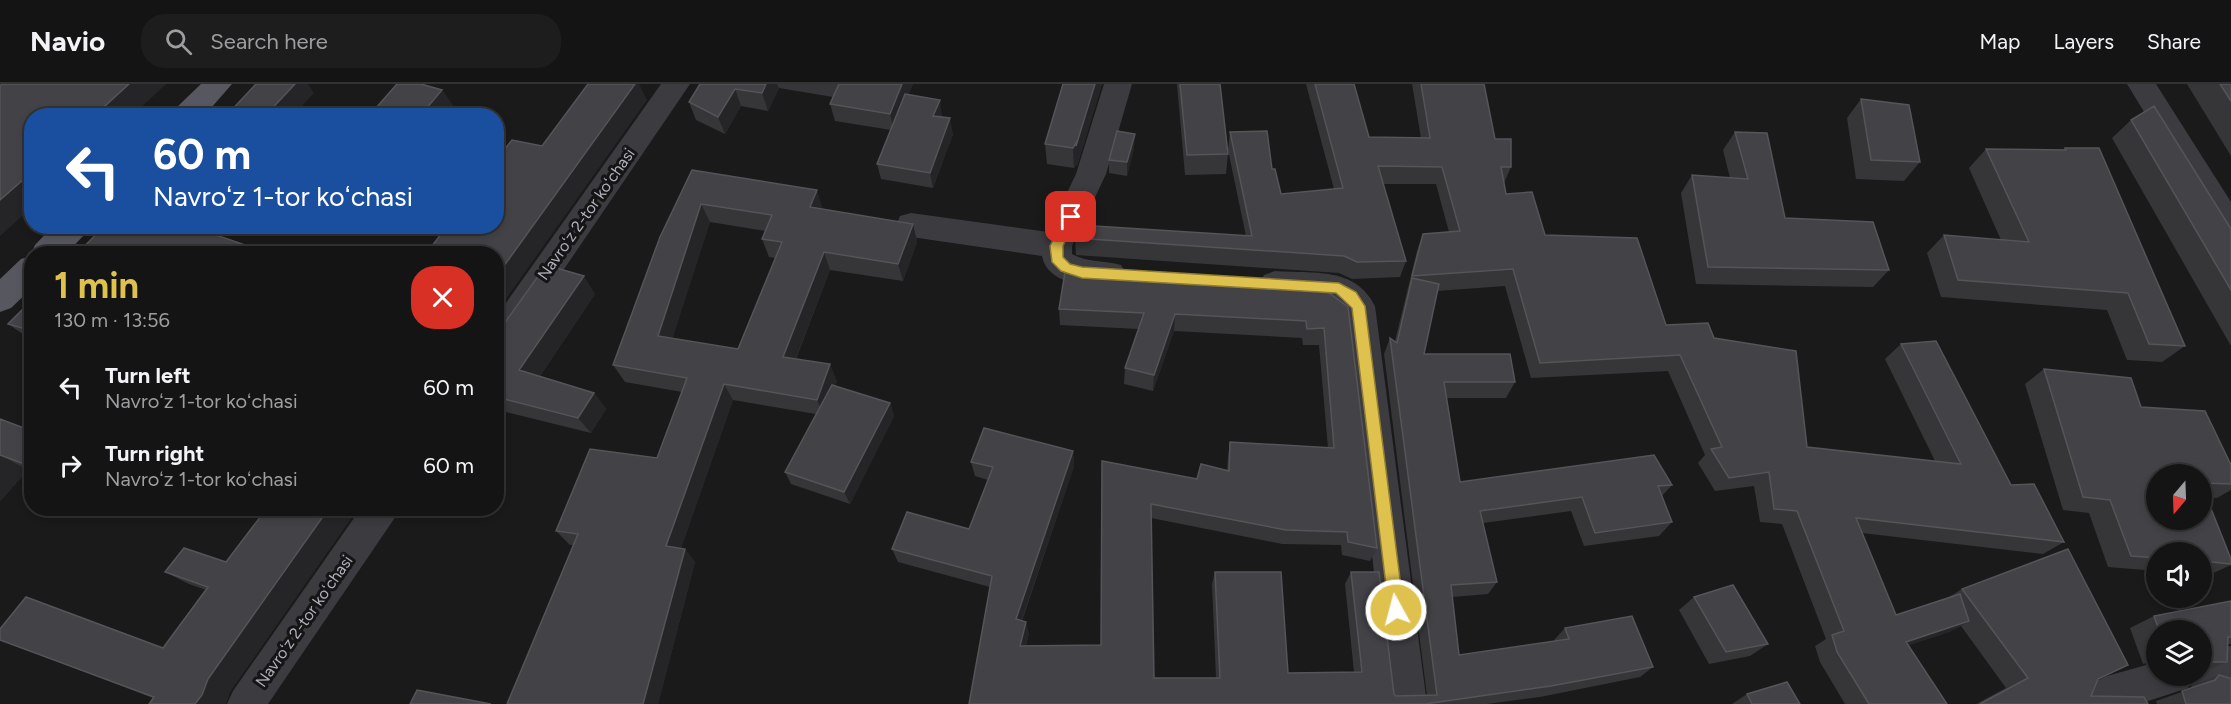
<!DOCTYPE html>
<meta charset="utf-8">
<style>
body{margin:0;font-family:Figtree,sans-serif;background:#1d1d1d;color:#f1f3f6;height:100vh;display:flex;flex-direction:column;font-size:22px;white-space:nowrap}
*{box-sizing:border-box;margin:0}
p{font-size:20px;color:#9d9ea0}
.icon{flex:none;width:33px;height:33px;fill:none;stroke:currentColor;stroke-width:2;stroke-linecap:round;stroke-linejoin:round}
.map{position:relative;flex:1;overflow:hidden}
.panel{position:absolute;left:24px;top:162px;width:480px;height:270px;display:flex;flex-direction:column;background:#141414;border-radius:24px;box-shadow:0 3px 9px #0003,0 0 0 2px #333334}
.panel>*{flex:none}
.hud{position:absolute;left:24px;top:24px;width:480px;height:126px;border-radius:24px;box-shadow:0 3px 9px #0003,0 0 0 2px #333334;background:#1a4fa0;color:#fff;overflow:hidden}
.needle{width:39px;rotate:199deg}
.tools{position:absolute;left:2146px;top:380px;display:grid;gap:12px}
.tools a{display:grid;place-items:center;width:66px;height:66px;border-radius:50%;background:#141414;box-shadow:0 3px 9px #0003,0 0 0 2px #333334;font-size:30px}
.pin{position:absolute;display:grid;place-items:center;width:51px;height:51px;color:#fff;margin:-26px;border-radius:12px;box-shadow:0 3px 9px #0006}
.me{position:absolute;width:66px;margin:-33px;rotate:353deg;stroke-linejoin:round;filter:drop-shadow(0 0 4px #0008)}
.turn{display:flex;align-items:center;gap:21px;height:126px;padding:0 30px;font-size:27px}
.turn .icon{width:78px;height:78px;stroke-width:2.5}
.turn b{display:block;font-size:42px;line-height:51px}
.round{display:grid;place-items:center;flex:none;width:63px;height:63px;border-radius:24px;background:#1d1d1d}
.headline{display:flex;align-items:center;justify-content:space-between;height:102px;padding:0 30px}
h1{font-size:36px;font-weight:700;line-height:45px;color:#dfc14e}
ul{padding:0;list-style:none}
li{display:flex;align-items:center;gap:18px;height:78px;padding:0 30px}
li div{flex:1}
li b{display:block;font-size:22px}
li em{font-style:normal}
header{display:flex;align-items:center;gap:36px;box-sizing:border-box;height:84px;padding:0 30px;background:#141414;border-bottom:2px solid #333334}
header strong{font-size:28px}
nav{display:flex;gap:33px;margin-inline-start:auto;font-size:21px}
.search{width:420px;height:54px;background:#1d1d1d;display:flex;align-items:center;gap:15px;box-sizing:border-box;padding:0 21px;border-radius:24px;color:#9d9ea0;font-size:22px}
.map>svg:first-child{display:block}
.lines{fill:none;stroke-linecap:round;stroke-linejoin:round}
.minor{fill:#3b3b40;fill-rule:evenodd}
.major{fill:#57585f;fill-rule:evenodd}
.wall{fill:#363639;fill-rule:evenodd}
.shaded-wall{fill:#252527}
.building{fill:#434347;stroke:#545459;stroke-width:1.5;fill-rule:evenodd}
.route{fill:#dfc14e;stroke:#917d33;stroke-width:1.5}
.labels{text-anchor:middle;dominant-baseline:central;stroke-width:6;stroke-linejoin:round;paint-order:stroke}
.street-label{font-size:16px;fill:#aeb0ba;stroke:#151516}
</style>
<header>
<strong>Navio</strong>
<div class="search"><svg class="icon" aria-label="search" viewBox="0 0 24 24"><circle cx="10" cy="10" r="6"/><path d="M15 15l6 6"/></svg>Search here</div>
<nav><a>Map</a><a>Layers</a><a>Share</a></nav>
</header>
<div class="map">
<svg width="2231" height="620" viewBox="0 0 2231 620">
<rect width="100%" height="100%" fill="#1a1a1b"/>
<g class="lines">
<path class="minor" d="M661,0h29l-183,269 -11,3v-39z
M1104,0h28l-26,90 -34,72v8c15,9 33,6 49,11l5,9 -5,9c-23,8 -74,3 -79,-27l-131,-19 -11,-3 -4,-9 4,-9 11,-3 137,19 28,-58z
M2127,0h29l75,118v37l-11,-3z
M1275,187c38,3 80,-5 100,35l52,398h-38l-45,-394c-14,-18 -58,-9 -80,-17l-5,-9 5,-9z
M361,424h38l-5,11 -126,185h-41l6,-13z
M2231,562v36l-29,4 -11,-4 -3,6 -49,16h-70l6,-13 32,-15 50,-14v13h45v-25z"/>
<path class="major" d="M201,0h31l-28,32h-32l4,-8z
M53,142h35l-4,9 -18,19h-34v34l-21,20 -11,4v-33l21,-20 10,-3v-2l4,-9z"/>
</g>
<path class="wall" d="M700,0h213l-5,11 34,20v2l11,17 -20,54 -52,-9 -4,-15 14,-34 -56,-9 -5,-17 3,-7 -54,-9 -11,23 -27,-5 -16,28 -29,-14 -7,-18z
M1063,0h39l-25,82v-2l-3,4 -27,-4 -2,-20z
M1177,0h43l8,70 -2,20 -41,1z
M1306,0h48l15,53 52,1 -9,-54h72l11,55 16,28 -7,16 2,11 39,41 121,90 48,13 93,109 128,14 -50,-102 16,-15 110,141 53,57 -21,12 -181,-21 34,82 48,-15 18,-11 136,90 -7,17 57,8h-172l30,-16 -45,-62 -12,6 -40,13 38,59h-102l-25,-42 -5,-16 11,-7 -44,-115 -22,-2 -6,-36 -39,5 -17,-28 7,-8 -37,-84 -137,7 -26,-92 -68,5 -13,63 91,28 -9,16h-59l13,84 212,3 -10,11 10,26 -13,14 -75,10 -13,-35 -88,12 14,59 -9,12 -36,3 7,58 95,-14v-1l11,-12 88,39 -13,10 -100,20 -53,7h-518l21,-117 -92,-25 -6,-13 77,-20 19,-49 -13,-4 -4,-14 102,-11 1,15 -52,155 7,12 -3,12h75l1,-184 95,18 30,-8 1,-14 2,-15 98,6 -9,-103h-16l-1,-7 -128,-7 -21,60 -29,-7 1,-16 13,-39 -78,-4 -1,-16 22,-39 236,14 60,264 -7,13 -28,-6 -1,-10 -59,-1 -131,-26 3,160h62l-4,-94 3,-12 73,101 66,-1 -9,-88 6,-12 43,122 2,2h31l-43,-342 6,-16 5,3 22,-90 6,-17 26,-2 -13,-48h-53l23,77 -6,16 -48,2 -13,-6 -263,-18 -1,-17 171,-2 -18,-86 2,-18 42,37 9,25 53,-5z
M2187,0h44v72z
M442,6l11,16 -9,10h-62l-6,-8z
M1861,15l59,63 -16,19 -48,-2 -9,-61z
M2131,36l100,109v117l-119,-208z
M1735,48l50,86 104,52 -16,17 -177,-3 -15,-91 11,-18 38,3 -7,-28z
M1134,64l-7,28 -18,-3v-13z
M2065,64l120,198 -23,16 -35,-2 -20,-50 -166,-13 -14,-44 17,-18 57,5 -32,-72 17,-19 77,1z
M692,86l131,39 90,15 4,18 -14,39 -73,-11 -34,89 41,22 -2,5 55,17 4,13 -44,88 -59,-20 -6,-12 31,-58 -83,-14 -52,148 4,1 10,13 -37,142h-151l67,-159h-4l-14,-14 101,-73 25,-66 -57,-10 -12,-17zM710,138l55,9 -3,8 7,18 6,1 -37,91 -66,-11z
M595,210l-55,82 54,17 12,16 -15,24 -85,-21 -10,15v-92z
M32,216v40l-24,-16z
M2044,285l187,96v25l-14,8 -11,-1 25,62v6l-22,10h-7v-23h-45v19l-49,-4 -19,-54 -26,-3 -38,-126zM2157,390h45v45z
M0,335l32,12v41l-4,-2 -28,31z
M267,424h91l-127,182 -78,8 -153,-58 163,8 43,-58 -17,-6 -24,-12 61,-10z
M1694,513l74,47 -18,12 -41,8 -30,-54z
M2231,517v43h-3l-1,18 -25,10v-42h-45v31l-14,3 -13,-36 24,-12z
M2219,591l10,3 2,26h-74l-1,-3 34,-12 2,-4z
M1747,610l53,10h-68z"/>
<path class="shaded-wall" d="M129,0h37l-34,32h-38z
M295,0h13l6,9 -21,23h-28z
M635,0h4l8,16 -151,213v-36z
M766,0h11l2,4 -11,23 -6,-18z
M902,0h11l-19,47 -4,-17z
M1095,0h7l-25,82v-2l-3,4 -1,-20z
M735,5l6,17 -16,28 -7,-17z
M442,6l11,16 -9,10h-24z
M940,16l2,15 -6,16 -3,-15z
M950,34l3,16 -20,54 -3,-15z
M1135,50l-1,14 -7,28v-14z
M32,88v35l-32,29v-36z
M817,106l6,19 -13,-2z
M701,120l9,18 -42,131 -10,-17z
M913,140l4,18 -14,39 -5,-17z
M824,168l6,18 -40,103 -7,-16z
M584,192l11,18 -62,92 -14,-16z
M1175,230l-1,17 -21,60 1,-16z
M830,280l7,17 -13,35 -7,-16z
M724,300l9,16 -56,160 -11,-14z
M594,309l12,16 -15,24 -13,-15z
M496,317l10,11 -10,15z
M890,319l4,13 -44,88 -6,-12z
M1073,367l1,15 -56,165 -2,-12z
M0,371l28,15 -28,31z
M329,424h29l-127,182 -5,14h-31l13,-25z
M685,465l10,13 -37,142h-15z
M1969,537l-20,11 -62,20 19,-10z
M1026,538l3,11 -6,24 -3,-11z
M2157,574v3l-14,3z"/>
<path class="building" d="M2,0h127l-35,32h-62v56l-32,28v-114z
M256,0h39l-30,32h-39z
M397,0h24l21,6 -22,26h-19l-25,-8z
M588,0h47l-139,193v-23h-70l21,-28h49v-66l16,-20 30,6z
M700,0h66l-4,9 -27,-4 -17,28 -29,-15z
M839,0h63l-12,30 -60,-10z
M1063,0h32l-19,62v-3l-3,5 -28,-4z
M1180,0h40l8,70 -41,1z
M1315,0h39l15,53 61,1 -9,-54h63l11,55h16v28h-10l5,27 26,-2 13,43 92,3 29,87 42,-2 6,15 82,13 11,96 154,17 -60,-120 35,-3 75,144 23,-1 30,58 -208,-24 40,97 64,-21 9,27 -63,21 41,62h-78l-32,-52 -5,-17 12,-4 -47,-120 -23,-2 -5,-37 -40,6 -18,-29 11,-2 -42,-92 -140,8 -27,-94 -101,7 11,-42 37,-3 -18,-64 -64,-1 28,95 -49,1 -13,-6 -269,-18 4,-13 173,11 -22,-104 37,-1 5,38h3l6,25 62,-6z
M2220,0h11v17z
M905,10l35,6 -7,16 17,2 -20,55 -53,-9z
M1861,15l48,6 11,57 -49,-2z
M2154,22l77,123v61l-100,-170z
M1117,47l18,3 -8,28 -18,-2z
M1735,48l32,1 18,85 88,4 16,48 -181,-3 -16,-92 56,4z
M2065,64h34l86,198 -36,-2 -21,-51 -170,-13 -14,-45 85,7 -43,-93 80,1z
M692,86l125,20 -7,17 103,17 -15,40 -74,-12 -41,105 47,7 -13,36 -93,-16 -58,162 19,3 -42,155h-136l71,-170 -22,-3 34,-82 67,9 30,-80 -74,-13 47,-128zM701,120l71,11 -10,24 20,3 -44,107 -80,-13z
M104,142h86l81,28h-194z
M546,181l38,11 -65,94 75,23 -16,25 -82,-21v-62z
M1066,182l15,4 236,14 31,23 29,241 -29,-6 -1,-10 -61,-2 -135,-26 3,174h66l-5,-106h66l7,101 74,-1 -11,-100h28l15,122 2,2 41,-1 -47,-357 7,5 15,-65 27,6 -15,70h86l5,28h-71l16,100 194,-27 18,30 -14,1 14,36 -77,11 -13,-36 -102,14 17,71 -46,3 8,70 110,-16 -4,-11 67,-12 21,51 -102,19 -126,18h-456l23,-128 -100,-27 15,-37 62,17 24,-62 -22,-5 13,-34 89,23 -57,168 10,3 -6,24 81,-1 1,-184 95,18 4,-15 28,7 1,-29 104,6 -10,-120 -17,1 -1,-8 -131,-7 -21,61 -29,-7 19,-55 -85,-4z
M32,216v31l-24,-7z
M2044,285l87,9 10,29 64,4 26,54v19l-29,-1v-9h-45v45h45v-33l29,73v5l-29,-3v-9h-45v6l-26,-2 -21,-56 -27,-3z
M832,301l58,18 -46,89 -59,-20z
M0,335l32,12v36l-32,-12z
M267,424h62l-121,171 -6,16 -7,9h-46l5,-7 -154,-57v-11l26,-32 137,51 45,-61 -43,-15 19,-24 42,14z
M2068,465l60,116 -30,14 -7,17 53,1 4,7h-168l48,-26 -66,-89z
M1733,501l35,59 -42,8 -32,-55z
M2231,517v36h-3l-1,25h-25v-32h-43l-5,-14z
M2219,591l10,3h2v26h-45l-4,-13 33,-11z
M1787,598l13,22h-48l-5,-10z
M417,606l74,14h-81z"/>
<path class="route" d="M1071,128l6,5 -14,29v11l7,7 12,3 257,16 17,9 9,14 39,304 -3,6 -5,2 -5,-2 -2,-6 -37,-302 -16,-15 -254,-15 -21,-7 -9,-9 -2,-16 16,-32z"/>
<g class="labels">
<g class="street-label">
<text transform="translate(586 130) rotate(-55)">Navroʻz 2-tor koʻchasi</text>
<text transform="translate(304 537) rotate(-55)">Navroʻz 2-tor koʻchasi</text>
</g>
</g>
</svg>
<div class="tools">
<a><svg class="needle" viewBox="-14 -14 28 28"><path d="M0-13l5 13h-10z" fill="#e53935"/><path d="M0 13l5-13h-10z" fill="#9d9ea0"/></svg></a>
<a><svg class="icon" aria-label="sound" viewBox="0 0 24 24"><path d="M4 9h4l5-4v14l-5-4H4zM17 9q2 3 0 6"/></svg></a>
<a><svg class="icon" aria-label="layers" viewBox="0 0 24 24"><path d="M12 4l9 5-9 5-9-5zM3 14l9 5 9-5"/></svg></a>
</div>
<div class="pin" style="left:1071px;top:133px;background:#d93025"><svg class="icon" aria-label="arrive" viewBox="0 0 24 24"><path d="M6 21V4h12l-3 4 3 4H6"/></svg></div>
<svg class="me" style="left:1396px;top:526px" viewBox="-20 -20 40 40"><circle r="17" fill="#dfc14e" stroke="#fff" stroke-width="3"/><path d="M0-11L8 9 0 5-8 9z" fill="#fff"/></svg>
<div class="hud">
<div class="turn"><svg class="icon" aria-label="left" viewBox="0 0 24 24"><path d="M17 20v-9H6M10 6l-5 5 5 5"/></svg><div><b>60 m</b>Navroʻz 1-tor koʻchasi</div></div>
</div>
<section class="panel">
<div class="headline"><div><h1>1 min</h1><p>130 m · 13:56</p></div><a class="round" style="background:#d93025;color:#fff"><svg class="icon" aria-label="close" viewBox="0 0 24 24"><path d="M6 6l12 12M18 6L6 18"/></svg></a></div>
<ul>
<li><svg class="icon" aria-label="left" viewBox="0 0 24 24"><path d="M17 20v-9H6M10 6l-5 5 5 5"/></svg><div><b>Turn left</b><p>Navroʻz 1-tor koʻchasi</p></div><em>60 m</em></li>
<li><svg class="icon" aria-label="right" viewBox="0 0 24 24"><path d="M7 20v-9h11M14 6l5 5-5 5"/></svg><div><b>Turn right</b><p>Navroʻz 1-tor koʻchasi</p></div><em>60 m</em></li>
</ul>
</section>
</div>
